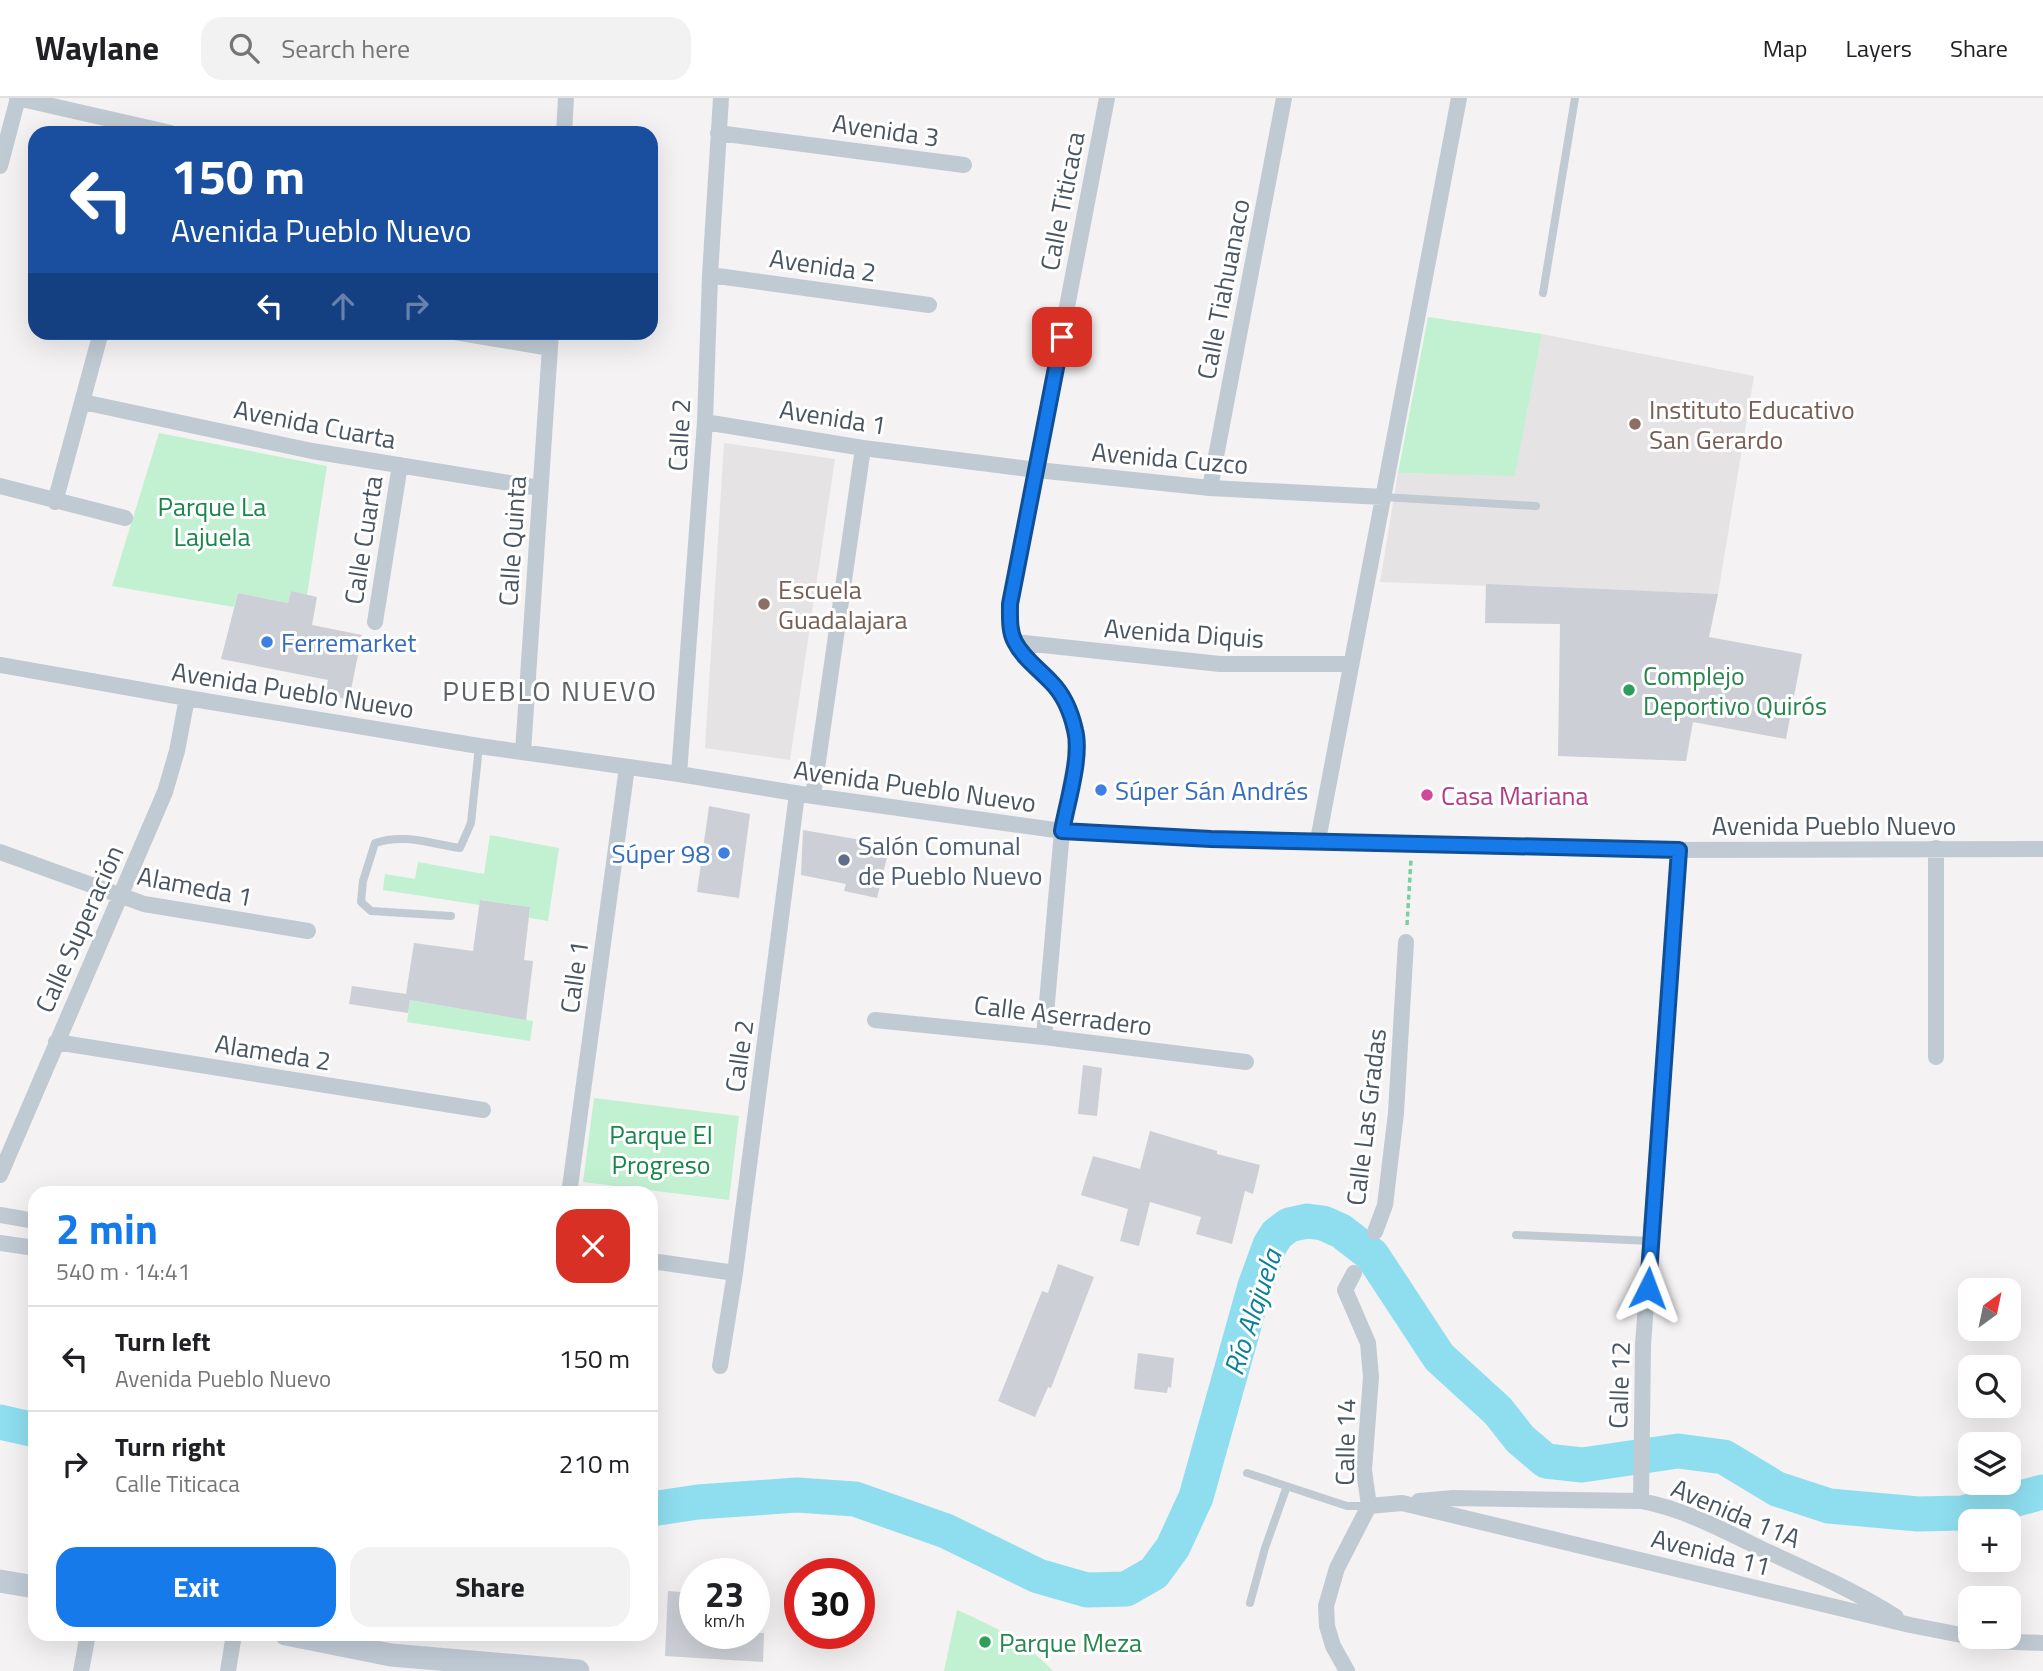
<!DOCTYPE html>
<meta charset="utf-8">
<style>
body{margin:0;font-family:"Titillium Web",sans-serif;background:#f2f2f2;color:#202124;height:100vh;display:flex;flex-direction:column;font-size:26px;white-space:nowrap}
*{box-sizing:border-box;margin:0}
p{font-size:23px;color:#757577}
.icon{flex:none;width:38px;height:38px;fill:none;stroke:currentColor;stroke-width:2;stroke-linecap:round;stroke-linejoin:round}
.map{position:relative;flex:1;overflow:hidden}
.details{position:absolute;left:28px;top:1088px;width:630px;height:455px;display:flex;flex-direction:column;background:#fff;border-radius:21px;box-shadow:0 7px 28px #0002}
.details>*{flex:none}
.top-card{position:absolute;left:28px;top:28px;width:630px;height:214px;border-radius:21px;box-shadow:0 7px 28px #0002;background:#1a4fa0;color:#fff;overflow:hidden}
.needle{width:46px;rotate:33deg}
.fabs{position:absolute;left:1958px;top:1180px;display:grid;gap:14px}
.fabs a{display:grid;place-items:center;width:63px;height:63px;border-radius:14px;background:#fff;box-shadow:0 7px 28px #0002;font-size:35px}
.speed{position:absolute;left:679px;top:1460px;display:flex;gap:14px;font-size:35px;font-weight:700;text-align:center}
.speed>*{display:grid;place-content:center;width:91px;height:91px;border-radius:50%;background:#fff;box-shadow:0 7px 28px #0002;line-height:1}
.speed small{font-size:18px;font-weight:400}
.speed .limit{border:10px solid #d22;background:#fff;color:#111}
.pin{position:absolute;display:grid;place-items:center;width:60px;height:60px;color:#fff;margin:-30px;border-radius:14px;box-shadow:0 4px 10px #0006}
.me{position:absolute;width:77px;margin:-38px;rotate:3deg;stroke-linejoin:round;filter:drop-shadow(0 0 5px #0008)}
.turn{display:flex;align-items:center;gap:24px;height:147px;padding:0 28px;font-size:32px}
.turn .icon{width:91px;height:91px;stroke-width:2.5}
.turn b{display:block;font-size:49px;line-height:60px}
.lanes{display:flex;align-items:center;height:66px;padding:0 28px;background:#0003;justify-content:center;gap:35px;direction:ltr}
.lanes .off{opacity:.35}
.round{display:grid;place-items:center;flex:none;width:74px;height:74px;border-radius:21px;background:#f2f2f2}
.summary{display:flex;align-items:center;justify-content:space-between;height:119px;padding:0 28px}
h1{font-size:42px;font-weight:700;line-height:52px;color:#177aea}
.action{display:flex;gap:14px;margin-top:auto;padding:14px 28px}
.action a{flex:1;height:80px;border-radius:21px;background:#177aea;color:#fff;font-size:28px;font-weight:700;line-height:80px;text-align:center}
.action a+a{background:#f2f2f2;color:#202124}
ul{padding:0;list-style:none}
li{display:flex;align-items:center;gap:21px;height:105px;padding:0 28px;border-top:2px solid #e0e0e0}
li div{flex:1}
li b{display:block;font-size:26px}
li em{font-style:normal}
header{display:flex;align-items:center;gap:42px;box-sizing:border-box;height:98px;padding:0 35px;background:#fff;border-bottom:2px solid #e0e0e0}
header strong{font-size:33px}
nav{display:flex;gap:38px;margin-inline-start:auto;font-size:24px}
.search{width:490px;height:63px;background:#f2f2f2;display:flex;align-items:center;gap:18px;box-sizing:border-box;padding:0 24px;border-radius:21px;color:#757577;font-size:26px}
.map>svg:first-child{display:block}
.education{fill:#e5e3e4}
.green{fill:#c2f1d2}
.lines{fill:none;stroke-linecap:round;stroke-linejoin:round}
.river{stroke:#8edeef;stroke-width:35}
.building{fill:#cccfd5}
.path{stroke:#78d0a2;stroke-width:3.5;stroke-dasharray:5 3.5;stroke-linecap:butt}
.lane{stroke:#c0cad2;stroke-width:8}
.street{stroke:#c0cad2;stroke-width:16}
.secondary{stroke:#c0cbd6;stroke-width:23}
.route-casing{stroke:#0f4f98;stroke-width:18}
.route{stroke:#177aea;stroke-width:12}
.education-dot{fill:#8d6e63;stroke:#fff;stroke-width:2.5}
.shop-dot{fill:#3f7fe0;stroke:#fff;stroke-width:2.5}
.leisure-dot{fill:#2e9e5b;stroke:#fff;stroke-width:2.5}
.hotel-dot{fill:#d1479c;stroke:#fff;stroke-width:2.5}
.service-dot{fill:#5c6f8a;stroke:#fff;stroke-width:2.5}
.labels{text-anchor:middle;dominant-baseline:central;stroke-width:6;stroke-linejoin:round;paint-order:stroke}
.street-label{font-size:26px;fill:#495661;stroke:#fff}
.education-label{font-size:26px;fill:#785e54;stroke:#fff;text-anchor:start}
.park-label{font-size:26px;fill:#16864a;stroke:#fff}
.shop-label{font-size:26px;fill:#366cbe;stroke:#fff;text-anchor:start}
.leisure-label{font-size:26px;fill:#27864d;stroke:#fff;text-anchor:start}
.hotel-label{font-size:26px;fill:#b23c85;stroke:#fff;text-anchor:start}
.service-label{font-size:26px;fill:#4e5e75;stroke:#fff;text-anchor:start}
.neighbourhood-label{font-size:28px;letter-spacing:2px;fill:#5e6367;stroke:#fff}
.water-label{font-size:28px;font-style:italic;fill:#0b819b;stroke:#fff}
</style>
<header>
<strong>Waylane</strong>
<div class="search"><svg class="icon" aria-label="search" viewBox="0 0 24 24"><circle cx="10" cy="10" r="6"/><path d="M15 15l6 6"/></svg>Search here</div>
<nav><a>Map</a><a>Layers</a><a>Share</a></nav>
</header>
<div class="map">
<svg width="2043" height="1573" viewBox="0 0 2043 1573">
<rect width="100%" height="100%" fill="#f4f2f2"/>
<path class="education" d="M1542,236l212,42 -36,218 -338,-12 18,-109 117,2z
M724,345l111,16 -45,301 -85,-12z"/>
<path class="green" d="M1428,219l114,17 -27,142 -117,-3z
M159,335l168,33 -20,129 -16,-4 -3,12 -50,-10 -4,14 -122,-21z
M490,737l69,13 -11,73 -19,-3 1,-11 -49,-7 -1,5 -97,-15 2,-16 30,5 3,-17 66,12z
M410,902l123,21 -3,20 -123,-19z
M594,1000l145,18 -10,84 -146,-18z
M957,1512c37,16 69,32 96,61h-109z"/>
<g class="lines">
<path class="river" d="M0,1324l35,8
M651,1411l47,-7 99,-7 58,4 91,32 92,45 49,14 39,-1 28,-16 19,-26 23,-50 59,-211 15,-41 7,-11 12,-9 18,-4 16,2 18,8 31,24 67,102 59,54 22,28 26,22 36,4 96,-14 46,6 53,32 52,17 89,8 45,-1 80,-21"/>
</g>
<path class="building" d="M1486,486l232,10 -9,43 93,17 -16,85 -93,-17 -7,39 -128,-5 2,-132 -75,-1z
M291,493l26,6 -5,28 50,10 -13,65 -24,-6 3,-14 -107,-21 17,-66 50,10z
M709,708l41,8 -11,84 -42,-6z
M803,732l87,15 -13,53 -33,-7 2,-7 -45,-9z
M480,802l50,7 -6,53 9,1 -7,59 -116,-20 -2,13 -59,-9 3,-18 54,8 8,-51 59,8z
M1083,967l19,3 -5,48 -19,-2z
M1150,1033l67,20v3l43,11 -7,29 -8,-3 -13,53 -36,-10 5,-17 -51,-15 -11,44 -19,-5 8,-32 -47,-14 12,-39 47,13z
M1058,1166l36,13 -43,111 -3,-1 -13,30 -37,-16 44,-110 6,2z
M1138,1255l36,5 -3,30 -3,-1 -1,6 -33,-4z
M668,1493l27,2v40h69l-1,29 -98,-6z"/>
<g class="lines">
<path class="path" d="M1407,827l4,-66"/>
<path class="lane" d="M1543,195l32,-195
M1383,399l153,9
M451,818l-80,-5 -10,-9 2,-21 12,-38c29,-10 56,1 85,5l11,-25 8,-77
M1516,1137l135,6
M1247,1375l100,33h22
M1250,1505l15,-55 22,-62"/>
<path class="street" d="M17,0l154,35
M564,35l2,-35
M718,35l246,32
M0,68l18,-68
M710,177l219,30
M455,234l95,16
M83,304l229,49 228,37
M705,324l158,26 174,22 173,18 173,9
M0,388l125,32
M1210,390l74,-390
M55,404l46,-170
M375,524l25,-157
M1015,544l205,22h130
M0,567l187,33 292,48 200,28 134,22 249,35 149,8 429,11 403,-1
M523,654l28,-420
M679,676l26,-352 5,-147 11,-177
M813,698l50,-348
M1318,742l141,-742
M0,754l144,52 164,27
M875,922l169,17 202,25
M1044,939l18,-206 13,-71 1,-27 -8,-27 -15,-23 -21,-19 -17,-22 -5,-16v-22l97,-506
M56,944l427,68
M1936,959v-209
M0,1077l165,-383 12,-41 10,-53
M569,1096l58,-427
M0,1117l35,6
M1375,1134l10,-27 11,-92 10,-171
M0,1145l35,5
M651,1163l84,12
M720,1268l15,-93 62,-479
M1419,1403l34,-3 188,3c44,8 86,31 125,50 44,20 89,40 130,66
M1641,1403l2,-156 36,-495
M1369,1408l33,-3 508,122 82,16 51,2
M81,1573l7,-37
M228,1573l6,-37
M1347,1573l-14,-25 -6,-20 -1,-20 11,-38 32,-62 -5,-36 7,-93 -3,-34 -23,-53 9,-17"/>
<path class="secondary" d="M0,1483l35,6
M286,1536l105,21 187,16"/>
</g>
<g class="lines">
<defs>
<path id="route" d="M1062,239l-52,267c0,13 -1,27 5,38 8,16 24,27 36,40 13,13 20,30 24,48 7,26 -8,73 -13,101l149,8 468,11 -31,438"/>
</defs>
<use href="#route" class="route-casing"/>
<use href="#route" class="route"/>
</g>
<g class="education-dot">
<circle cx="1635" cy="326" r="7"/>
<circle cx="764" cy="506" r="7"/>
</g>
<g class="shop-dot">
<circle cx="267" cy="544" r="7"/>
<circle cx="1101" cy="692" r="7"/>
<circle cx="724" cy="755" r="7"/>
</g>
<g class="leisure-dot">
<circle cx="1629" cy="592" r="7"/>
<circle cx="985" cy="1544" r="7"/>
</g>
<circle class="hotel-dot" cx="1427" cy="697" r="7"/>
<circle class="service-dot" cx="844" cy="762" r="7"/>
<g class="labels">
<g class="street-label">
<text transform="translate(886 32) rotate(8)">Avenida 3</text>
<text transform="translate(1062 103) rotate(-79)">Calle Titicaca</text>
<text transform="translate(823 167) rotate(8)">Avenida 2</text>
<text transform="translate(1223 191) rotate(-79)">Calle Tiahuanaco</text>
<text transform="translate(833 319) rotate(9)">Avenida 1</text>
<text transform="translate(315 326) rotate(11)">Avenida Cuarta</text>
<text transform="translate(679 337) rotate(-87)">Calle 2</text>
<text transform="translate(1170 360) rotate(5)">Avenida Cuzco</text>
<text transform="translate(363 442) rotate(-81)">Calle Cuarta</text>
<text transform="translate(512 443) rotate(-86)">Calle Quinta</text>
<text transform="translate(1184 535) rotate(4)">Avenida Diquis</text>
<text transform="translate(293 592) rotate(9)">Avenida Pueblo Nuevo</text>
<text transform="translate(915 688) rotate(8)">Avenida Pueblo Nuevo</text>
<text x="1834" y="727">Avenida Pueblo Nuevo</text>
<text transform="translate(195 788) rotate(11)">Alameda 1</text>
<text transform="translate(79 831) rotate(-66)">Calle Superación</text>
<text transform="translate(574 879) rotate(-82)">Calle 1</text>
<text transform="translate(1063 917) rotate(7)">Calle Aserradero</text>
<text transform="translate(273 954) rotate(9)">Alameda 2</text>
<text transform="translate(739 958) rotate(-82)">Calle 2</text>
<text transform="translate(1366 1019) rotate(-83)">Calle Las Gradas</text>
<text transform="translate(1619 1287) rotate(-88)">Calle 12</text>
<text transform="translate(1345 1344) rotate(-89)">Calle 14</text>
<text transform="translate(1736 1415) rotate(23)">Avenida 11A</text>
<text transform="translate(1711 1454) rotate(14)">Avenida 11</text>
</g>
<g class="education-label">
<text x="1649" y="311">Instituto Educativo<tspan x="1649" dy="30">San Gerardo</tspan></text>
<text x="778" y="491">Escuela<tspan x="778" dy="30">Guadalajara</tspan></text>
</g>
<g class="park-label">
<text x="212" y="408">Parque La<tspan x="212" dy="30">Lajuela</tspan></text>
<text x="661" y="1036">Parque El<tspan x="661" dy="30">Progreso</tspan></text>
</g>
<g class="shop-label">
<text x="281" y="544">Ferremarket</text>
<text x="1115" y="692">Súper Sán Andrés</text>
<text x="710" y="755" text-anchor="end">Súper 98</text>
</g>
<g class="leisure-label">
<text x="1643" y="577">Complejo<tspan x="1643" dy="30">Deportivo Quirós</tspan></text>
<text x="999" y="1544">Parque Meza</text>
</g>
<g class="hotel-label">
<text x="1441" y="697">Casa Mariana</text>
</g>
<g class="service-label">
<text x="858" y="747">Salón Comunal<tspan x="858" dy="30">de Pueblo Nuevo</tspan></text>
</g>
<g class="neighbourhood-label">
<text x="550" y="592">PUEBLO NUEVO</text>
</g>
<g class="water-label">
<text transform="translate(1252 1214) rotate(-72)">Río Alajuela</text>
</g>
</g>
</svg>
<div class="fabs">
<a><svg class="needle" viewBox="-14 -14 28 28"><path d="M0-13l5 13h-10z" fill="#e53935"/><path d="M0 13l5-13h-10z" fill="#757577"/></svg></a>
<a><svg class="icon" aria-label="search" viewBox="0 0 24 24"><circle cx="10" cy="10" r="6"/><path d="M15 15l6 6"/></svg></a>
<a><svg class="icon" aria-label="layers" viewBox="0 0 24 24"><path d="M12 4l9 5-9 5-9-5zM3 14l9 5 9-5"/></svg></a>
<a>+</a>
<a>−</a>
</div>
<div class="speed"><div>23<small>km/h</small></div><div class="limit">30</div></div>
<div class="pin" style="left:1062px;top:239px;background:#d93025"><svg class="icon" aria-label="arrive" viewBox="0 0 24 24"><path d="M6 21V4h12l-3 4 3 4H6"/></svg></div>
<svg class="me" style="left:1648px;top:1190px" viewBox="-20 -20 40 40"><path d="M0-17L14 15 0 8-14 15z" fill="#177aea" stroke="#fff" stroke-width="4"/></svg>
<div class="top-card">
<div class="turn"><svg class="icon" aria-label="left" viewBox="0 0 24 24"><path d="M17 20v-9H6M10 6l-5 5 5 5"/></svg><div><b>150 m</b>Avenida Pueblo Nuevo</div></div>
<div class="lanes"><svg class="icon" aria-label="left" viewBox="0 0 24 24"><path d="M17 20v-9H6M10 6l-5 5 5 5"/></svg><svg class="icon off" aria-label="ahead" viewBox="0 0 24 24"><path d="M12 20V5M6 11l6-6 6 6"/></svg><svg class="icon off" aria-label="right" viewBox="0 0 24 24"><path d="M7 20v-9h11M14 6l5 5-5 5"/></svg></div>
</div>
<section class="details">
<div class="summary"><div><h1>2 min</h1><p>540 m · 14:41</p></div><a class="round" style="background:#d93025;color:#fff"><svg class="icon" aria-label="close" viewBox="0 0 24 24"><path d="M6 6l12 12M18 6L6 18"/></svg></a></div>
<ul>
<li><svg class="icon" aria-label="left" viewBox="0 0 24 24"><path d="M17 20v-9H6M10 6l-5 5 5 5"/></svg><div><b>Turn left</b><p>Avenida Pueblo Nuevo</p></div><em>150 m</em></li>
<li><svg class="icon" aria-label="right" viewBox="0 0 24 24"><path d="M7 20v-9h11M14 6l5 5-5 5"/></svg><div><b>Turn right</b><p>Calle Titicaca</p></div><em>210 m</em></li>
</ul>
<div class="action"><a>Exit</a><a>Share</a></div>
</section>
</div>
